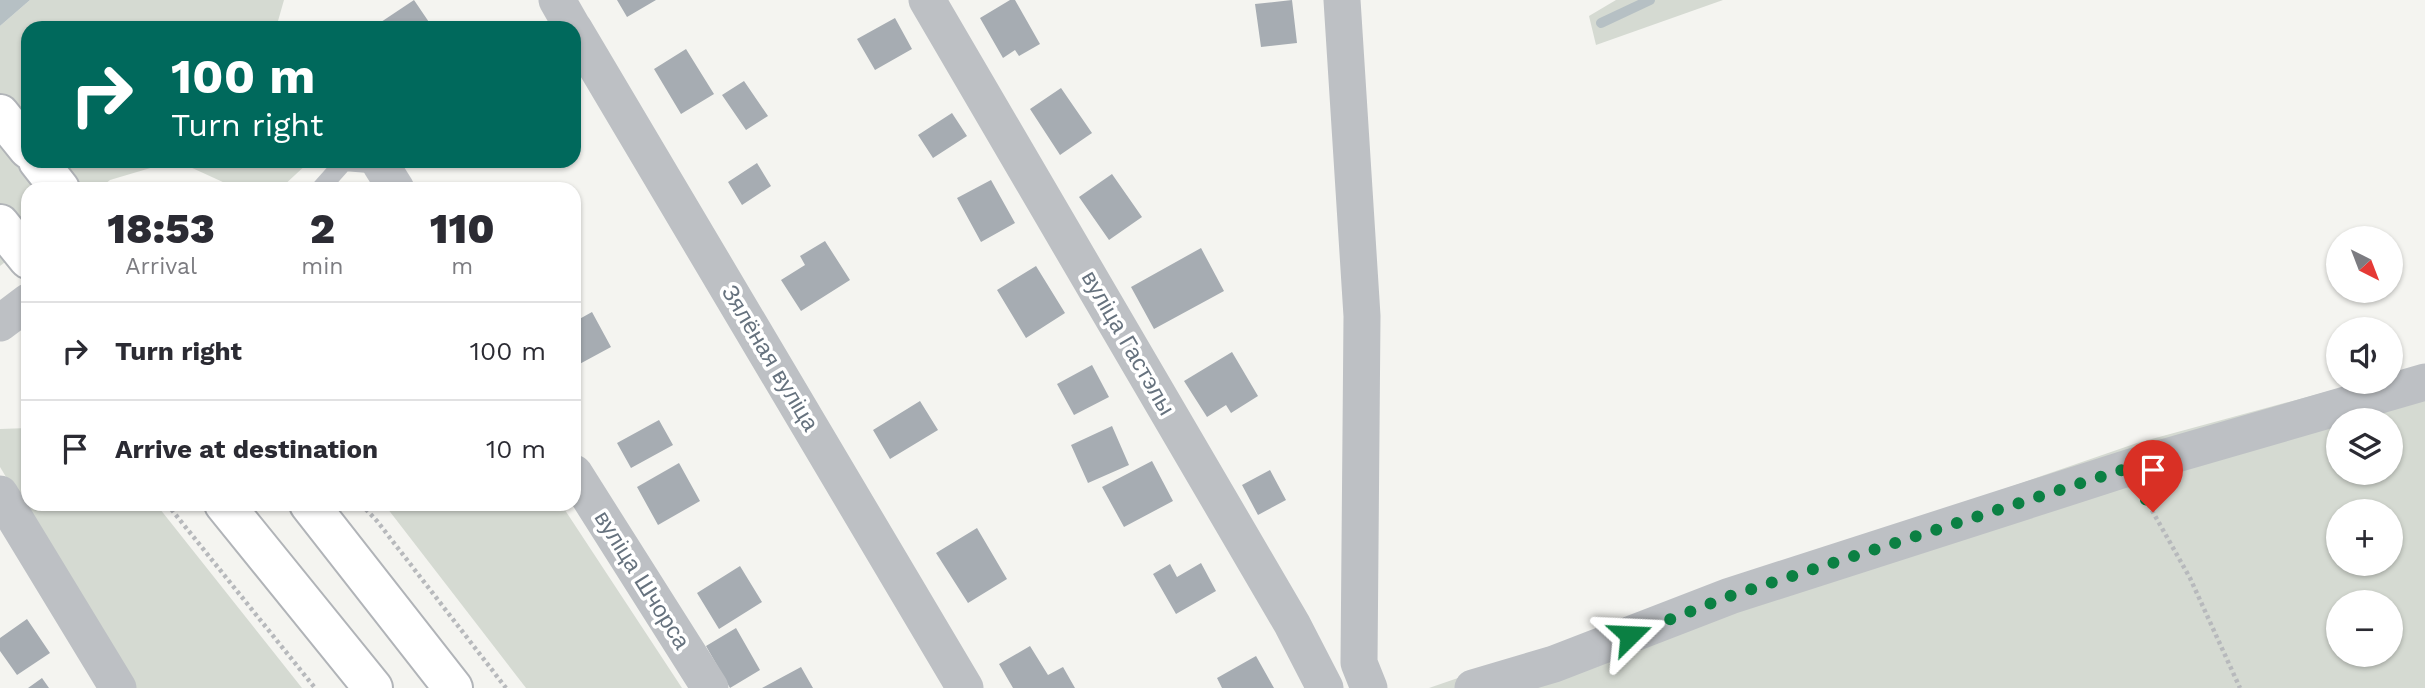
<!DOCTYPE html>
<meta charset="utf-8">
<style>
body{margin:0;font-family:"Work Sans",sans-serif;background:#f7f7f7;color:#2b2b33;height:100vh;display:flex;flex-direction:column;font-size:26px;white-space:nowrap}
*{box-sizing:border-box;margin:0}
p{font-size:23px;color:#7c7c81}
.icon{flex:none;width:38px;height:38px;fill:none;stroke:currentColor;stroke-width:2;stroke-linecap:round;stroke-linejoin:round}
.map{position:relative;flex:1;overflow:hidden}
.sheet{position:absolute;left:21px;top:182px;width:560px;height:329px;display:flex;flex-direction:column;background:#fff;border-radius:21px;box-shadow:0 2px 5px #0004}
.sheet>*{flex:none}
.hud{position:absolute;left:21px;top:21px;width:560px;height:147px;border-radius:21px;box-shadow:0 2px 5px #0004;background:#00695c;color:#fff;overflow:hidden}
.needle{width:46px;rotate:138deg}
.tools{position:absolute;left:2326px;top:226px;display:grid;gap:14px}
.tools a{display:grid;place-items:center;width:77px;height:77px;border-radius:50%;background:#fff;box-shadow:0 2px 5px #0004;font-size:35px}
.pin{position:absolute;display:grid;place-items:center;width:60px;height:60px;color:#fff;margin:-72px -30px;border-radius:50% 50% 50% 0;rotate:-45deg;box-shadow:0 0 7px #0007}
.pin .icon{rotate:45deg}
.me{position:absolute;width:77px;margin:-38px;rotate:69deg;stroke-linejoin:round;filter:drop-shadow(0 0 5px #0008)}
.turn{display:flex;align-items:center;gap:24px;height:147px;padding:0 35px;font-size:32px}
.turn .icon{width:91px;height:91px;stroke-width:2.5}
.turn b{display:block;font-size:49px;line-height:60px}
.eta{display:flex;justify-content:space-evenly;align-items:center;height:119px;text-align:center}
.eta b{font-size:42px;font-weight:800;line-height:49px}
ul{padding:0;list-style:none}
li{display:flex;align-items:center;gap:21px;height:98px;padding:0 35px;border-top:2px solid #e1e1e2}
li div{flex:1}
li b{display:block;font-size:26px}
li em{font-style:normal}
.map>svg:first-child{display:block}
.green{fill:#d5dad2;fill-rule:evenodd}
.water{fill:#b6c0c4}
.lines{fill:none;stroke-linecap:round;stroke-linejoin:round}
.stream{stroke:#b6c0c4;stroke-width:10}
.building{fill:#a6acb2}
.primary-casing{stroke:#b1b4b8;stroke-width:42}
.path{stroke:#b7b9bc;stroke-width:4.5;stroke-dasharray:3.5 3.5;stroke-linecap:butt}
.service{stroke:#bdc0c4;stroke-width:18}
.minor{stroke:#bdc0c4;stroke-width:37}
.primary{stroke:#fff;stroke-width:38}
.route{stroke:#0b8043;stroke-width:12;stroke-dasharray:0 21.6}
.labels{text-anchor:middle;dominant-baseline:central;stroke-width:7;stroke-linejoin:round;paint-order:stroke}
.street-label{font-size:23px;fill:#66727e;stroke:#fff}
</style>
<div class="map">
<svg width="2425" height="688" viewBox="0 0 2425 688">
<rect width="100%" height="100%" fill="#f4f4f0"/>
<path class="green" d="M30,0h254l-8,28h-248v133h146l-64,19 -11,9h-71v55l-28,22v-240z
M1616,0h107l-127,45 -7,-29z
M177,161h133l-30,28h-42z
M2425,365v323h-996l708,-245zM2338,420h52v52h-52zM2338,511h52v53h-52zM2338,602h52v52h-52z
M28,428v76h128l146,184h-169l-133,-221v-38z
M384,504h177l121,184h-156z"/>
<path class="water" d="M0,0h30l-30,26z"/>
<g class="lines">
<path class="stream" d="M1601,23l49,-23"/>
</g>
<path class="building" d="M414,0l19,28h-61z
M617,0h39l-29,17z
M1010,0h5l25,44 -21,12 -4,-6 -12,8 -23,-40z
M1292,0l5,43 -36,4 -6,-43z
M895,18l17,31 -37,21 -18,-31z
M686,49l28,45 -33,20 -27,-45z
M744,81l24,35 -22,14 -24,-35z
M1061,88l31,45 -32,22 -30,-46z
M952,113l15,23 -34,22 -15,-23z
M757,163l14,23 -29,19 -14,-23z
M1112,174l30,43 -33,23 -30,-43z
M991,180l24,43 -34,19 -24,-44z
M825,241l25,39 -49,31 -20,-31 24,-15 -5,-9z
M1201,248l23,43 -70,38 -23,-42z
M1036,266l29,47 -39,25 -29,-48z
M592,312l19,35 -37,20v-45z
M1232,352l26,44 -27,17 -5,-8 -19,12 -23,-36z
M1092,365l17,32 -35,18 -17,-31z
M920,401l18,29 -48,29 -17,-29z
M659,420l14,25 -42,23 -14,-25z
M1112,426l17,39 -41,18 -17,-38z
M1152,461l21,40 -49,26 -22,-40z
M679,463l21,38 -42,24 -21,-38z
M1270,470l16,30 -28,15 -16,-30z
M977,528l30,51 -39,24 -32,-50z
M1201,563l15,28 -40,23 -23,-40 17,-10 7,13z
M740,566l22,36 -43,27 -22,-36z
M27,619l23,34 -33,22 -17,-24v-13z
M736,628l24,42 -30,18 -24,-42z
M1030,646l18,29 15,-8 12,21h-62l-14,-24z
M1256,656l18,32h-52l-5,-10z
M801,667l12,21h-51z
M42,678l7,10h-21z"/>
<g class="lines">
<defs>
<path id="primary" d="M0,114l28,35
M38,161l22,28
M0,224l28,35
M224,504l149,184
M309,504l144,184"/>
</defs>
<use href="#primary" class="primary-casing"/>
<path class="path" d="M2145,498l45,80 50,110
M167,504l148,184
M361,504l16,17 129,167"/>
<path class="service" d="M320,189l24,-27 37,3"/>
<path class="minor" d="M557,0l16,28
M927,0l365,624 33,64
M1342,0l20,316 -3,347 10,25
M574,29l391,659
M381,165l15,24
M0,323l28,-21
M574,473l136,215
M0,494l118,194
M1473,688l81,-24 176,-68 398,-128 297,-86"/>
<use href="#primary" class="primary"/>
</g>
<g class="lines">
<path class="route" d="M1630,635l100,-39 398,-128 25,44"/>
</g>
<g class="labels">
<g class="street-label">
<text transform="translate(1128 343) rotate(60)">вуліца Гастэлы</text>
<text transform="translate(770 358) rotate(59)">Зялёная вуліца</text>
<text transform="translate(642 580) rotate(58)">вуліца Шчорса</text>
</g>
</g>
</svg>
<div class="tools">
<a><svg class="needle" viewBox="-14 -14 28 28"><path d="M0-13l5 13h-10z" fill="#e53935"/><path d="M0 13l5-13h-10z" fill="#7c7c81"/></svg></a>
<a><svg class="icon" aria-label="sound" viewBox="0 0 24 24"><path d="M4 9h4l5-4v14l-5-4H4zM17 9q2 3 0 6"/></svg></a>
<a><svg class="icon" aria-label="layers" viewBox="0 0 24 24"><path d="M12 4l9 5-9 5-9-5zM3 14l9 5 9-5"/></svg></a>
<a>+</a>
<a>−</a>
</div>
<div class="pin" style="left:2153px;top:512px;background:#d93025"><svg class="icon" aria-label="arrive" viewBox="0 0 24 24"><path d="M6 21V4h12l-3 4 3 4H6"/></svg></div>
<svg class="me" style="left:1630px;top:635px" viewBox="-20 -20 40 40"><path d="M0-17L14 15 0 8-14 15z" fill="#0b8043" stroke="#fff" stroke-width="4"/></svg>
<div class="hud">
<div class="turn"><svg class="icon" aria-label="right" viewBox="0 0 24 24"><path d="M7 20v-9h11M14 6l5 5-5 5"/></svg><div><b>100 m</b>Turn right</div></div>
</div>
<section class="sheet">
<div class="eta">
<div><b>18:53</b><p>Arrival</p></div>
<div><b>2</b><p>min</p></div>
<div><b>110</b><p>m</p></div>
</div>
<ul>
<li><svg class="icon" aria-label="right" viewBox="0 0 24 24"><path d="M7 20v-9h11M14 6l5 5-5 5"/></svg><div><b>Turn right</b></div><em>100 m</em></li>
<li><svg class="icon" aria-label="arrive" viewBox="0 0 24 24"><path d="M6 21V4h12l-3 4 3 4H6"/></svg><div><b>Arrive at destination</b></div><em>10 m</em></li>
</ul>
</section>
</div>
